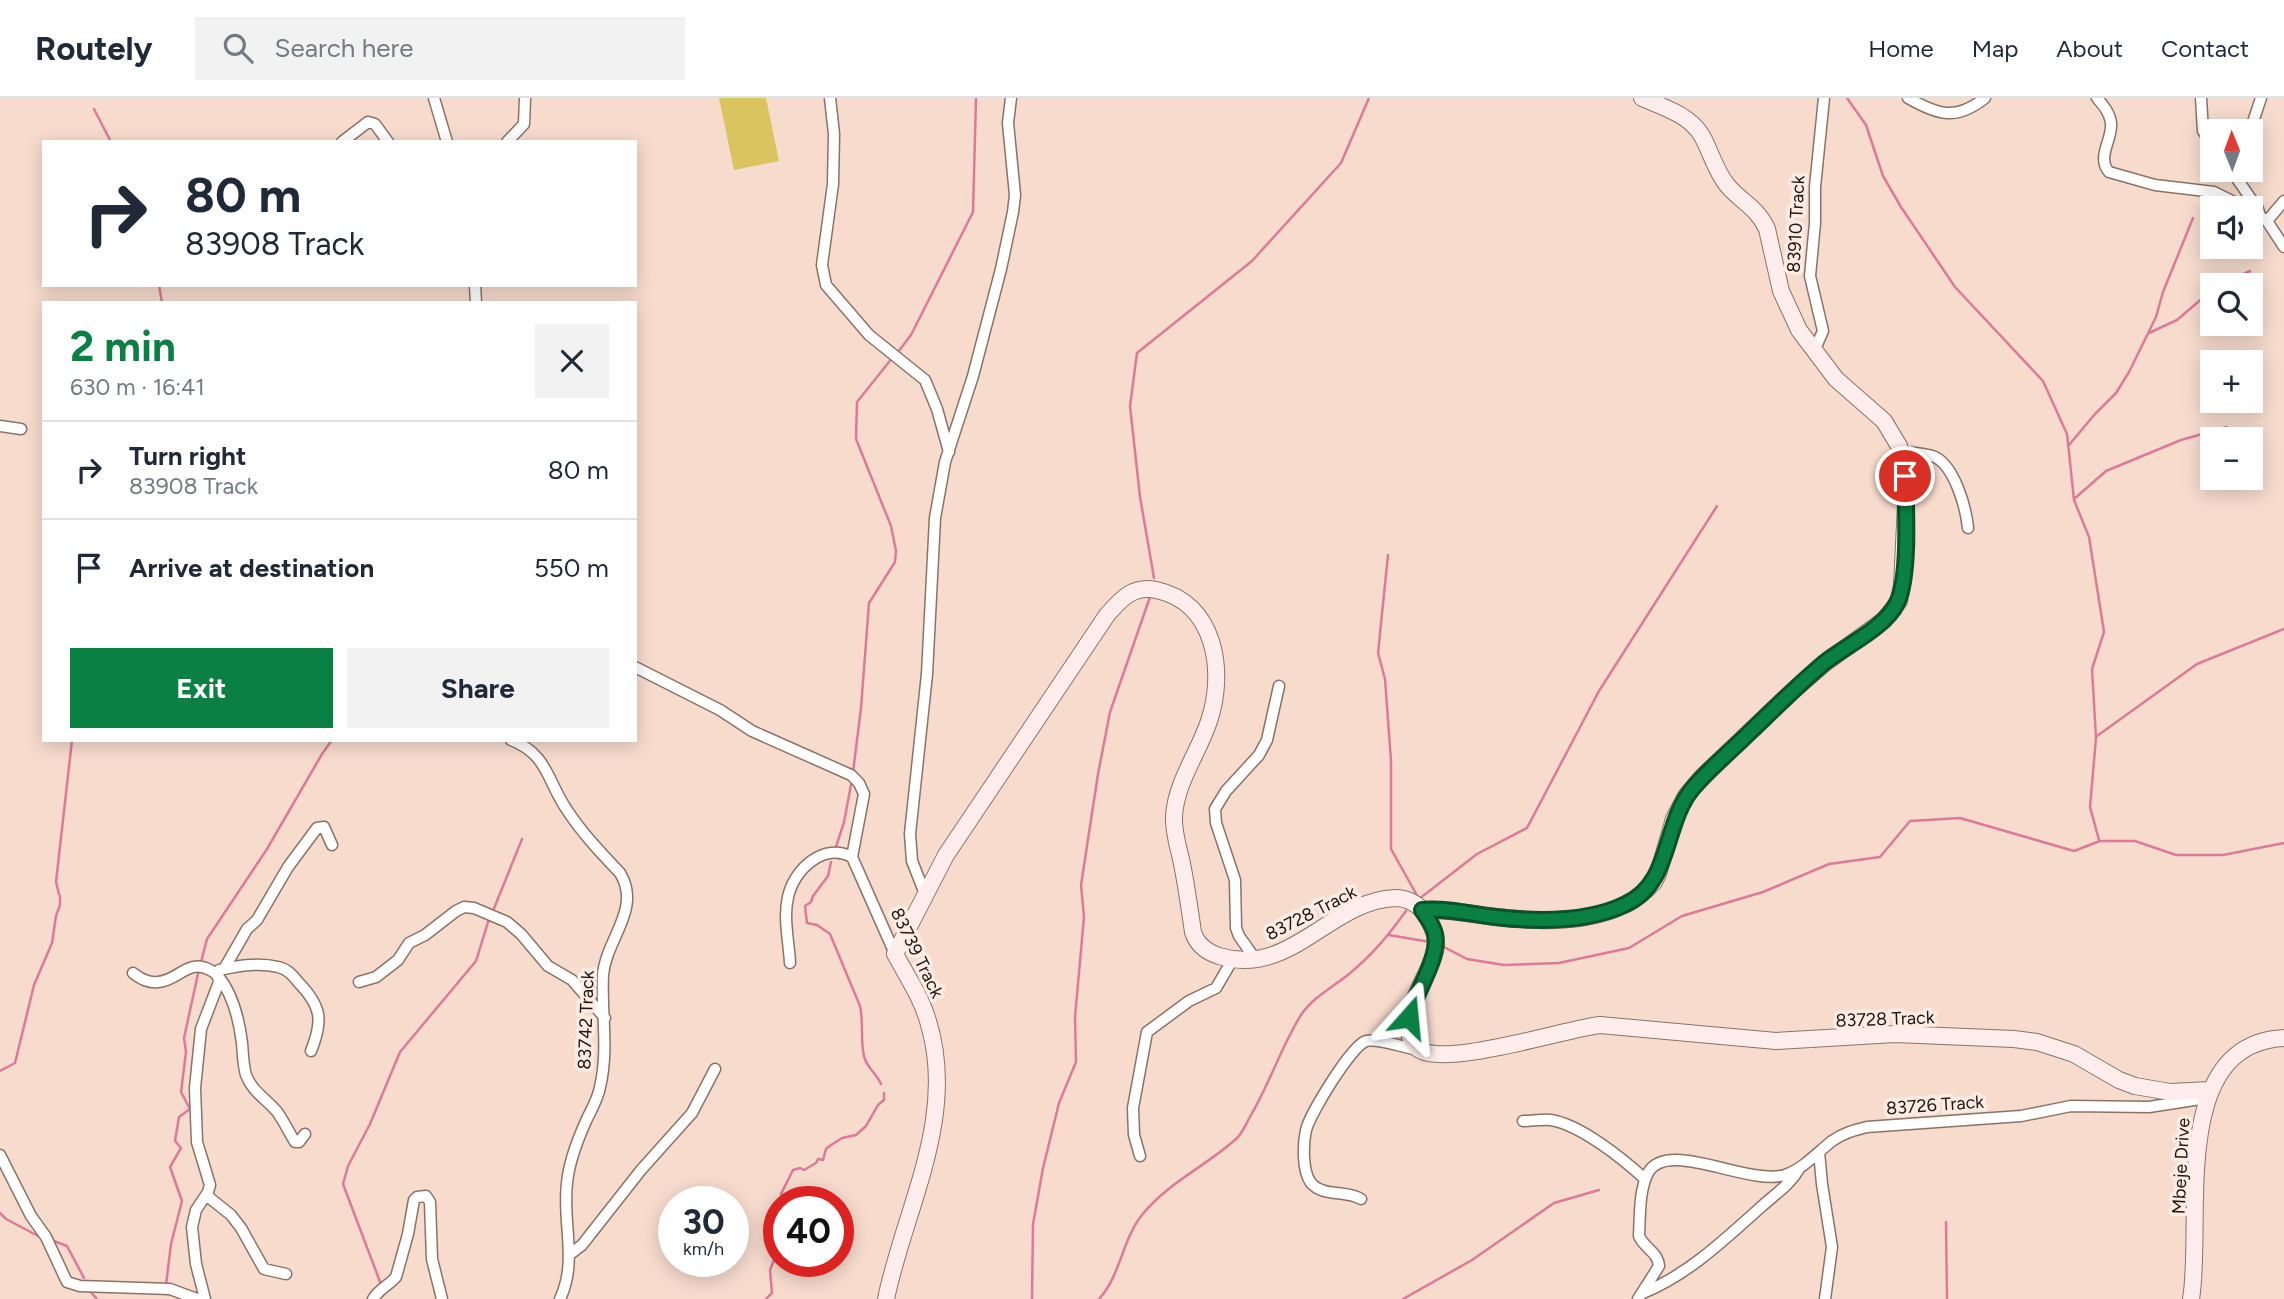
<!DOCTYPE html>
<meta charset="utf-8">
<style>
body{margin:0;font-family:Figtree,sans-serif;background:#f2f2f3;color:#1f2937;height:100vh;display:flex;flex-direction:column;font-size:26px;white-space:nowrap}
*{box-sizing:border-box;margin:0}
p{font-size:23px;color:#747a83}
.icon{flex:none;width:38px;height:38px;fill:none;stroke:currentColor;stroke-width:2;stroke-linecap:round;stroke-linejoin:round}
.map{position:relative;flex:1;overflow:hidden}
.drawer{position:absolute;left:42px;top:203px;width:595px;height:441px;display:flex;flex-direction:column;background:#fff;border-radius:0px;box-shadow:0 4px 18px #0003}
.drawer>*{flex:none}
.guide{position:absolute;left:42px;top:42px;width:595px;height:147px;border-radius:0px;box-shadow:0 4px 18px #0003;background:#fff;color:#1f2937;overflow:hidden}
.needle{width:46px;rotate:359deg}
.buttons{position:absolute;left:2200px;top:21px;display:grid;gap:14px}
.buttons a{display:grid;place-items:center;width:63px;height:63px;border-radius:0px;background:#fff;box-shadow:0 4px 18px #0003;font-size:35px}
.speed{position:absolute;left:658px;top:1088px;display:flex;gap:14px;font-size:35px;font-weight:700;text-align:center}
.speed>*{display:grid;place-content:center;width:91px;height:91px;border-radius:50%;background:#fff;box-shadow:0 4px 18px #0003;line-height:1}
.speed small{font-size:18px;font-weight:400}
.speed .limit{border:10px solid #d22;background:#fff;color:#111}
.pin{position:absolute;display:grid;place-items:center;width:60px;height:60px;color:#fff;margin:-30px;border:4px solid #fff;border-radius:50%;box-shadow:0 2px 7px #0007}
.me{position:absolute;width:77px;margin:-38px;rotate:18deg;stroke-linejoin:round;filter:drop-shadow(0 0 5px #0008)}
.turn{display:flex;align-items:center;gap:24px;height:147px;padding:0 28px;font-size:32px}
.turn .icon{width:91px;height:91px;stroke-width:2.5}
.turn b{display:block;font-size:49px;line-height:60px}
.round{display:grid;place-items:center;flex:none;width:74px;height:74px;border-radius:0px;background:#f2f2f3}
.headline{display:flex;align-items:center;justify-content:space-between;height:119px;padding:0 28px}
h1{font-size:42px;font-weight:700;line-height:52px;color:#0b8043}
.primary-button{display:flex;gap:14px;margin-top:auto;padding:14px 28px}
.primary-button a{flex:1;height:80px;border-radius:0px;background:#0b8043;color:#fff;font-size:28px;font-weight:700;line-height:80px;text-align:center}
.primary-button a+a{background:#f2f2f3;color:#1f2937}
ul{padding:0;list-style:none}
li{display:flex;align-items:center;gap:21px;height:98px;padding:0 28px;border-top:2px solid #e0e1e3}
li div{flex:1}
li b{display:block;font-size:26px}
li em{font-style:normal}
header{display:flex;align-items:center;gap:42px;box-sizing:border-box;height:98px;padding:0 35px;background:#fff;border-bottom:2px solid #e0e1e3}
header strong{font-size:33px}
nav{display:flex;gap:38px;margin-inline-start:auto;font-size:24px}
.search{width:490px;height:63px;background:#f2f2f3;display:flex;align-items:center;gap:18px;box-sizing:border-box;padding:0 24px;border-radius:0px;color:#747a83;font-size:26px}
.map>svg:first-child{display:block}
.green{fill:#dac460}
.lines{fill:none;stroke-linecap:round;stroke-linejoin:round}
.stream{stroke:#dd7999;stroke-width:2.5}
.street-casing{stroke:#8a7366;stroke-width:13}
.secondary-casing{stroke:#8a7366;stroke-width:18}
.street{stroke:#fff;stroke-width:10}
.secondary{stroke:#feedec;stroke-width:16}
.route-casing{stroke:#07532c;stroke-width:18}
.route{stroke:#0b8043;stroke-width:12}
.labels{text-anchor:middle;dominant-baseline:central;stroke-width:7;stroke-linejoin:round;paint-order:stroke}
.street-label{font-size:18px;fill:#1f1611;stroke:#fcece3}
</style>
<header>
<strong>Routely</strong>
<div class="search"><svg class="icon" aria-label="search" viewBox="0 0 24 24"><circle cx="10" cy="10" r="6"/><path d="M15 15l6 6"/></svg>Search here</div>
<nav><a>Home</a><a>Map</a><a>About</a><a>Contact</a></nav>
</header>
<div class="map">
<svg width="2284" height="1201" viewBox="0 0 2284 1201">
<rect width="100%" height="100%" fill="#f7dcce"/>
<path class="green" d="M719,0h47l13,63 -45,9z"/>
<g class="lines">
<path class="stream" d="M1847,0l19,27 17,51 18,31 54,80 88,94 24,53 7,66 15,37 15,95 -12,37 4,69 -6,69 9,33
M94,11l17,33
M159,187l3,18
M2220,187l30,-14
M2149,235l28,-13 35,-30
M898,254l13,-17 62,-123 3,-114
M2069,347l26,-31 21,-21 13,-21 27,-55 7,-25 30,-74
M2074,401l32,-28 75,-31 46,-13
M1388,457l-10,98 7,26 6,82v88l28,50 58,-45 50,-26 72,-137 118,-185
M1154,480l-14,-81 -10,-91 7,-53 115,-92 89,-98 28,-65
M2097,638l100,-72 87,-35
M853,674l8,-64 8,-105 26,-41 1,-11 -5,-25 -35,-87 1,-37 36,-45
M836,749l8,-25 7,-37
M831,764l-3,14 -15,20 -2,6 -6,4 2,17 10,2 13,9 30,72c4,17 0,34 4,50 2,11 13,18 17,28
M59,796l-3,-12 16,-142
M493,813l29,-72
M1389,837l41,7
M1442,848l25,13 37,6 55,-2 70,-15 53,-32 81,-24 66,-28 51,-7 30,-36 50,-3 114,33 26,-10h35l41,14h47l61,-12
M201,864l6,-23 60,-90 55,-95 10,-14
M0,973l15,-8 19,-78 18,-42 4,-27 4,-11v-9
M785,1104l-4,-8 12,-24 7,-2 4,2 12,-7 2,-4 5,1 3,-11 5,-4 11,-7 14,-3 10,-9 12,-21 6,-5v-7
M0,1115l6,6 36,19
M1946,1124l1,77
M51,1142l16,6 17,32
M166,1187l5,-41 11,-43 -12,-34 11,-19 -6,-7 4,-24 11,-8 -9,-17 5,-40 -2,-14 15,-69
M382,1189l-39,-103 5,-18 22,-42 30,-72 76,-91 13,-42
M89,1192l8,9
M766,1201l6,-6 -2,-23 9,-22
M1032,1201l1,-75 10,-56 16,-65 17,-41 -1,-45 9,-100 -3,-32 17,-111 12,-62 40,-115
M1099,1201c21,-22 23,-59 43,-84 25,-32 66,-50 95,-77 6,-6 10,-16 14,-23 19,-32 30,-68 50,-100 12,-18 32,-28 48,-41 24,-20 39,-38 57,-63
M1403,1201l69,-39 82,-57 45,-13"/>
<defs>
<path id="street" d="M434,0l13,44
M830,0l4,36 -1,50 -11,81 4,20 43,50 56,45 12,29 12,43
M1908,0c30,17 48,23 77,0
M2097,0c6,7 13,15 14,25 2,16 -15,34 -2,49l46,13 59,7 32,16
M2201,0l2,33 9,12
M2250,33l11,-33
M342,44l26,-20 7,2 13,18
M507,44l17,-18 1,-26
M2231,72l27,39 2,7
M2255,115l12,8 17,26
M2267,123l17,-20
M475,187l1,18
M1815,251l8,-18 -13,-55 5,-53v-36l9,-89
M0,328l21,3
M1901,354c10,1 24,1 34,5 20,10 31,51 33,71
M1905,388l22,-30
M635,569l85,43 32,21 99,44 8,8 5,11 -12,63
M511,642c37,14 36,41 56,70 15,23 34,43 53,63 22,36 -14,66 -17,102 -2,37 6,74 -3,112 -2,12 -9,23 -14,34 -9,20 -17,41 -19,62 -5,39 11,78 -7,116
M925,796l-13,-33 -2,-27 17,-160 8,-156 10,-56 28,-86 28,-107 12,-57 2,-17 -7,-72 3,-25
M1256,862l-17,-24 -3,-8 -1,-48 -19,-57 -1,-14 11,-18 33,-36 8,-15 12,-54
M790,865c-1,-21 -7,-45 -2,-66 6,-28 36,-55 64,-40l43,97
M224,871l23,-40 10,-9 31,-53 29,-39 7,-1 8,18
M219,872c20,-4 39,-8 59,-3 10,2 15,9 21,16 23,24 24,38 12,68
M133,875c8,6 15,10 25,9 20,-1 30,-24 52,-12 6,3 8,5 9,12l-18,47 -6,59 2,54 13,43 -2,7 -12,18 -4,17 4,37 9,35
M218,878c15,18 21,43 24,67 1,11 1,22 4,32 7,18 21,24 32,38 6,9 11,19 17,29h4l6,-8
M359,884l17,-5 22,-17 11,-17 16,-8 31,-24 8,-4 10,1 33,14 14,12 27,32 24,14 33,38
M1523,1023c9,0 19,-2 28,-1 30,5 72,39 94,59
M1819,1054l3,32 10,63 -7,52
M0,1057l31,61 15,21 21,45 13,4 90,3 27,10
M1140,1058l-6,-21 -1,-27 14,-76 42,-31 27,-13 17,-29
M206,1097l25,20 10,13 23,41 22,5
M1361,1101c-15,-9 -38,-2 -50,-16 -9,-12 -8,-39 -5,-53 4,-16 45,-84 60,-89 12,-3 39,7 53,9
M569,1157l13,-10 59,-75 51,-57 23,-44
M1643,1195c46,-19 81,-53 118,-86 13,-12 29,-22 38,-38
M373,1201c6,-10 15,-13 23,-22l12,-43 6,-34 3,-3 9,-1 4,6 2,57 10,40
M1638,1201l21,-33c-1,-14 -15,-18 -20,-30 1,-19 0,-46 9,-63 19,-35 99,13 137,2 18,-6 33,-23 47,-34 11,-8 23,-11 35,-14l154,-11 50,-10 78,1 58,-9"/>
<path id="secondary" d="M1422,812c25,-2 49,5 75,7 51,6 120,8 157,-35l4,-8 16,-55 12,-23 16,-19 94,-89 29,-25 59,-43 15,-19 3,-16 4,-81 -1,-28 -6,-30 -15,-25 -48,-42 -37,-49 -18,-39 -14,-62c-10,-22 -26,-27 -40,-44 -12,-15 -16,-33 -25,-49 -12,-21 -39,-29 -60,-38
M886,1201c19,-92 72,-182 42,-278 -7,-24 -21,-45 -33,-67l51,-99 161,-240c14,-16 26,-30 49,-25 59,12 70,81 53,131 -10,31 -33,61 -35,95 -1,18 6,35 9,53 4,21 7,42 10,63 4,13 14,20 26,24 72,22 110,-55 176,-58 12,0 21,5 28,13 7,10 14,22 13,34 -2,29 -44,71 -21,101 19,26 153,-18 185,-21l176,16 119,-7 119,5 23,3 37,12 45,26 16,6 35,6 40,-2
M2191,1201c13,-76 -24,-255 93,-261"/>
</defs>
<use href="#street" class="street-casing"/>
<use href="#secondary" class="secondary-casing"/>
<use href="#street" class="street"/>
<use href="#secondary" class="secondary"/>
</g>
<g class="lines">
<defs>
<path id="route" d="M1409,919c6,-24 31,-59 26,-83 -2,-9 -8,-17 -13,-24 25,-2 49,4 73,7 43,5 92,6 131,-13 46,-21 37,-81 67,-116 17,-20 38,-37 57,-56 24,-23 48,-47 74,-69 21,-17 61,-35 73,-60 13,-27 9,-95 8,-127"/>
</defs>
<use href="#route" class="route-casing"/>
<use href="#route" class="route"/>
</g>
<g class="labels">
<g class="street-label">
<text transform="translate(1796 126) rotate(-87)">83910 Track</text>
<text transform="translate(1311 815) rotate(-27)">83728 Track</text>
<text transform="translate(917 855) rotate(64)">83739 Track</text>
<text transform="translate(1885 921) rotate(-2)">83728 Track</text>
<text transform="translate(586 922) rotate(-88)">83742 Track</text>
<text transform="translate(1935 1007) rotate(-4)">83726 Track</text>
<text transform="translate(2181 1068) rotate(-87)">Mbeje Drive</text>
</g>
</g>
</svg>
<div class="buttons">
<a><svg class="needle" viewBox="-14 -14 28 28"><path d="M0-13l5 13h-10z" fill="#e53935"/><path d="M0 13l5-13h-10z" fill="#747a83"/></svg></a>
<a><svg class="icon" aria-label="sound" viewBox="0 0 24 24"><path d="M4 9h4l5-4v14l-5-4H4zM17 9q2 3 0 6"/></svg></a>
<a><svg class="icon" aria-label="search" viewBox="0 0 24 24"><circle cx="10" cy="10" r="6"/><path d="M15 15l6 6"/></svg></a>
<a>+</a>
<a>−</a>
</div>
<div class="speed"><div>30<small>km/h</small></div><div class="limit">40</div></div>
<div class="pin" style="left:1905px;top:378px;background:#d93025"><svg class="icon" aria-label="arrive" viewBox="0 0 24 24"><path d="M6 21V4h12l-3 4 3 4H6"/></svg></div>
<svg class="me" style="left:1409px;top:919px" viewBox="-20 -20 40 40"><path d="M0-17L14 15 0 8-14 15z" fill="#0b8043" stroke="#fff" stroke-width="4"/></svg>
<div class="guide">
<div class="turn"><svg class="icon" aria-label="right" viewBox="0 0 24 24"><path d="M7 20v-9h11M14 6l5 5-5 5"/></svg><div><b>80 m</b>83908 Track</div></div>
</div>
<section class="drawer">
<div class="headline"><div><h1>2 min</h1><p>630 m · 16:41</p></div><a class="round"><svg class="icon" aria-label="close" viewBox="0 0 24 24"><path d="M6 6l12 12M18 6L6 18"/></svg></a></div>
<ul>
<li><svg class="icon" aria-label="right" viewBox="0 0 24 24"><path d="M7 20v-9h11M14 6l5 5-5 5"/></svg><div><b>Turn right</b><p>83908 Track</p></div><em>80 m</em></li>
<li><svg class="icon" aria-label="arrive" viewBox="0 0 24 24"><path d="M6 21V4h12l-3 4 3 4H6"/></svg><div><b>Arrive at destination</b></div><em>550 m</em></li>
</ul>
<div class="primary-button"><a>Exit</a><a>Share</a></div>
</section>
</div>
